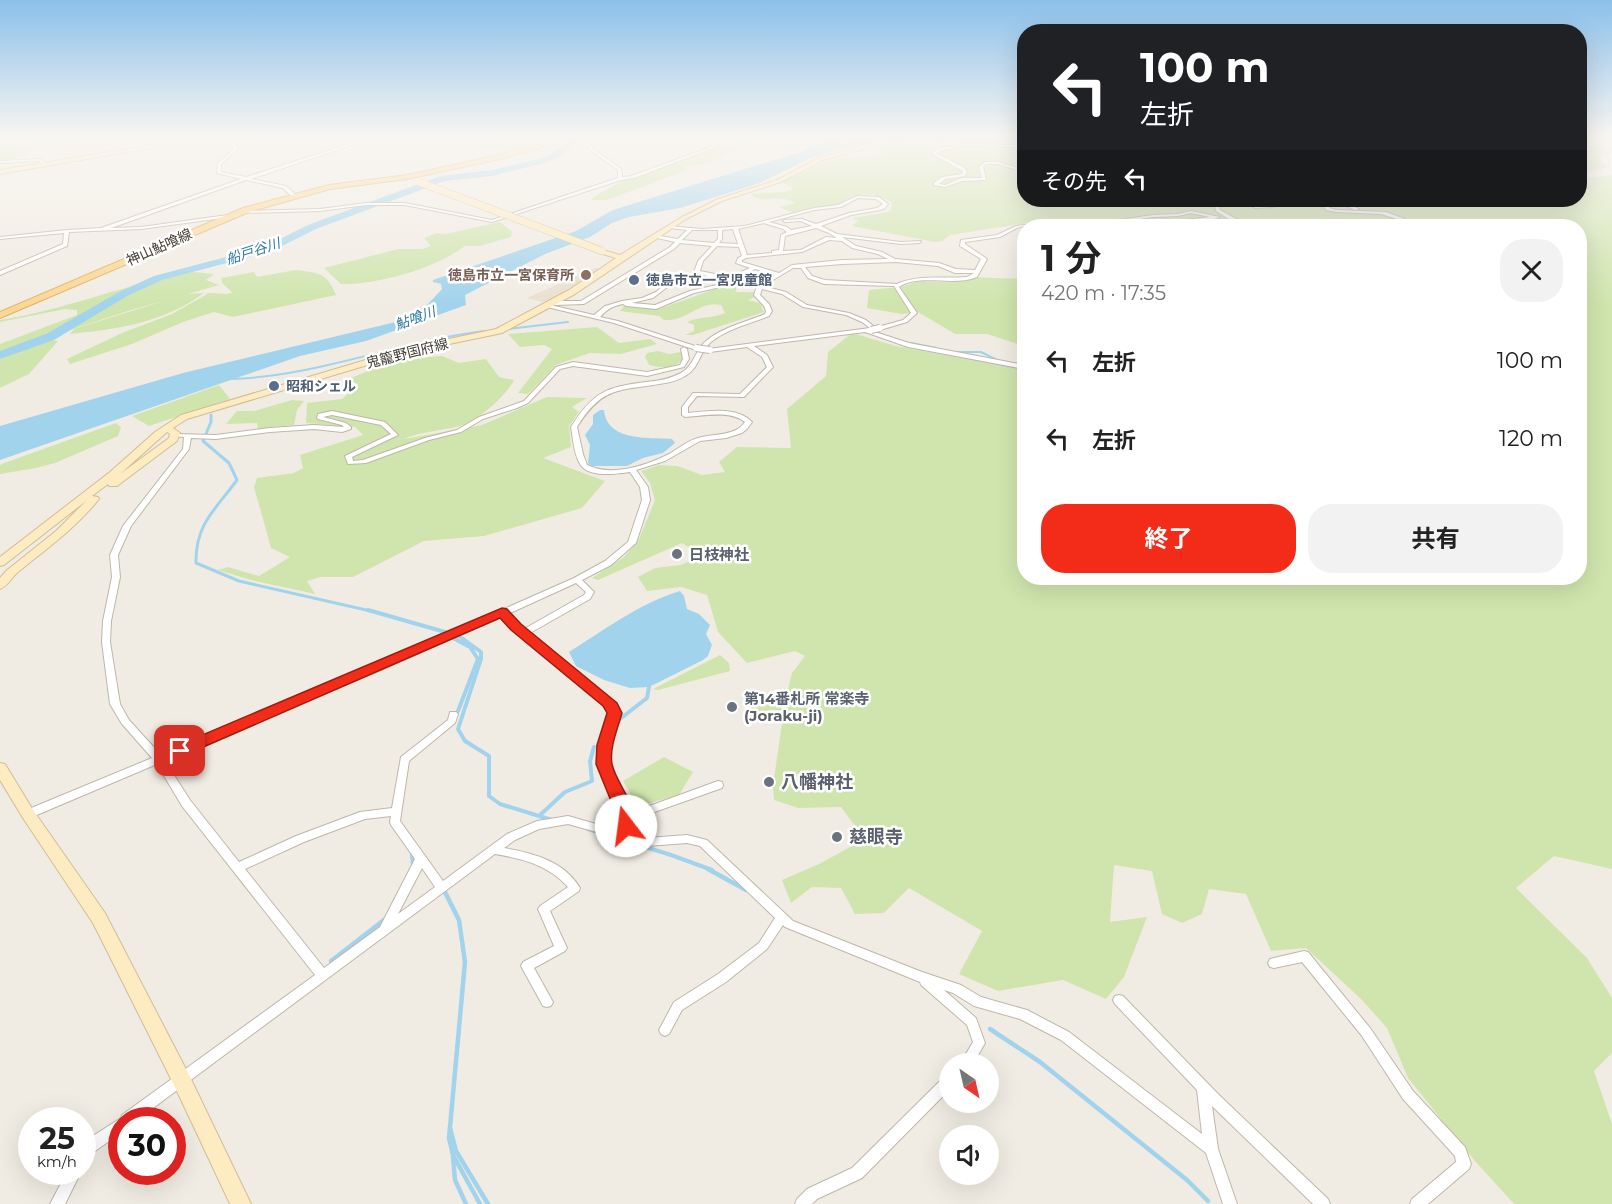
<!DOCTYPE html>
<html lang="ja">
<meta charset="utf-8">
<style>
body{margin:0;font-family:Montserrat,"Noto Sans JP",sans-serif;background:#f2f2f2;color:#222;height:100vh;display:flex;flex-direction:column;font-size:22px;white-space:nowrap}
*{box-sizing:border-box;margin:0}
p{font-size:20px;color:#767676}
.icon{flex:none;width:33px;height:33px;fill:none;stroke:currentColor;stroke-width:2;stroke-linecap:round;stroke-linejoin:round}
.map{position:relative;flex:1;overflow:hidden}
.panel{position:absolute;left:1017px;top:219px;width:570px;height:366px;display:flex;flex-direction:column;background:#fff;border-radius:24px;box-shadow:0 6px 24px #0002}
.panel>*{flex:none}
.banner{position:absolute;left:1017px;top:24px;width:570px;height:183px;border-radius:24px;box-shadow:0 6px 24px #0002;background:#202124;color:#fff;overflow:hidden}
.needle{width:39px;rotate:146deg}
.buttons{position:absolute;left:939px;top:1053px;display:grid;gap:12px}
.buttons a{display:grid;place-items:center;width:60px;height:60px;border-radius:50%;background:#fff;box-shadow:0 6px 24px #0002;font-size:30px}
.speed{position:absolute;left:18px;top:1107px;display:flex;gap:12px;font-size:30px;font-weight:700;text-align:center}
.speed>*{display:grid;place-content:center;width:78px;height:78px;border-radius:50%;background:#fff;box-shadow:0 6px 24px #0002;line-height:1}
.speed small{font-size:15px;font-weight:400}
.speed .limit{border:9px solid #d22;background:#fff;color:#111}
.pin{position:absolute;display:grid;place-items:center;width:51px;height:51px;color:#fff;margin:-26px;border-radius:12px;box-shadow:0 3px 9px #0006}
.me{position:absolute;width:66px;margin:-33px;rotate:345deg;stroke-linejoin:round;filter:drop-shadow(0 0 4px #0008)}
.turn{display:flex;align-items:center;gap:21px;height:126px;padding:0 24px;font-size:27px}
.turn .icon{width:78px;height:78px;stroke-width:2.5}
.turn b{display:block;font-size:42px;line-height:51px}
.then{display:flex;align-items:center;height:57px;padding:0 24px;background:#0003;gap:12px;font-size:22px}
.round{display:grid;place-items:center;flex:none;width:63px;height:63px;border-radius:24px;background:#f2f2f2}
.summary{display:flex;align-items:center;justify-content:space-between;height:102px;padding:0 24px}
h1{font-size:36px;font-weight:700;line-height:45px}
.primary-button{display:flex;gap:12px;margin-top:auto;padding:12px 24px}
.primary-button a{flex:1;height:69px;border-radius:24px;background:#f32c19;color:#fff;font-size:24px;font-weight:700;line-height:69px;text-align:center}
.primary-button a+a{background:#f2f2f2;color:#222}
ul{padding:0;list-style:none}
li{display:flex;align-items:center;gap:18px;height:78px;padding:0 24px}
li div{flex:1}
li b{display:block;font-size:22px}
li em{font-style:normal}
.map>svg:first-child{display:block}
.education{fill:#eae0ce}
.green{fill:#cfe5ad}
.water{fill:#a1d3ed}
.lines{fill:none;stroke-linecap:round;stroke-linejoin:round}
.stream-far3{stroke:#a1d3ed;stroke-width:2}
.stream-far2{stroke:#a1d3ed;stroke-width:3}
.stream-far1{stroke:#a1d3ed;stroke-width:4}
.stream{stroke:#a1d3ed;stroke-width:4.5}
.river{fill:#a1d3ed;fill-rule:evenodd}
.street-casing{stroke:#bfb6aa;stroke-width:2}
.secondary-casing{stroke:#d0bd94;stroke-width:2}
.primary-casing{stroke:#dfb264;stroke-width:2}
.street{fill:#fff;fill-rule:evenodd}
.secondary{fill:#fdebc2;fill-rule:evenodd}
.primary{fill:#fbd793;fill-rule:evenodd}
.street-bridge-casing{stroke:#bfb6aa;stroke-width:8;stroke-linecap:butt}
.secondary-bridge-casing{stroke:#d0bd94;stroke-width:8;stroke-linecap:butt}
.street-bridge{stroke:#fff;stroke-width:6}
.secondary-bridge{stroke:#fdebc2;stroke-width:7}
.route{fill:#f32c19;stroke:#9e1d10;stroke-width:1.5}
.education-dot{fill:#8d6e63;stroke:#fff;stroke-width:2}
.service-dot{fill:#5c6f8a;stroke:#fff;stroke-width:2}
.worship-dot{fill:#6b7280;stroke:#fff;stroke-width:2}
.labels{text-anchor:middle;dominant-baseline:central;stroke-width:5;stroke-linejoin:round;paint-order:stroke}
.far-street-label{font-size:14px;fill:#433c34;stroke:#fff}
.far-water-label{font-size:14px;font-style:italic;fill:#2f7aa2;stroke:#fff}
.far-education-label{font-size:14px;font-weight:bold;fill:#785e54;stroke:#fff;text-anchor:end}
.far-service-label{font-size:14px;font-weight:bold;fill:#4e5e75;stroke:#fff;text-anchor:start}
.worship-label{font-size:15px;font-weight:bold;fill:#5b616d;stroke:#fff;text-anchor:start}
.near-worship-label{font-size:18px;font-weight:bold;fill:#5b616d;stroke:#fff;text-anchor:start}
</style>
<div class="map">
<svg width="1612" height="1204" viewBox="0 0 1612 1204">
<rect width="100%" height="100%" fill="#f1ece3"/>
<path class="education" d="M595,268l5,1 -53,34 -20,-5z"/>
<path class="green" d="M15,136h88l-2,5c-18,4 -36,2 -54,4l-1,4 -17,1v4c-10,2 -19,7 -29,7v-12l34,-5z
M748,136h19l-57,27 -24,4 1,3 -80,30h-15l1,-3 31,-17z
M950,136h74v64h556v-21l32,-4v694l-58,-13 -38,32 71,70 25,40v55l-18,18 18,53v80h-98l-40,-44 -66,-82 -21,-50 -26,-29 -55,-51 -35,3 -25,-57 -37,-5 -7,25 -20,9 -20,-9 -10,-43 -38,-6 -4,57 37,-5 -23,60 -18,22 -43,-19 -65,11 -39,-17 23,-43 -73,-43 -25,25 -29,1 -14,-26 -29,-1 -21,16 -9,-23 37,-16 46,-25 -24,-32 -43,1 -24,-8 -1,-14 10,-70 -5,-6 -28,2 -2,-8 37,-3 7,-28 13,-17 -10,-5 -48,12 -29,-31 -11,-37 -26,-8 -34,4 -9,-14 17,-9 25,-3 23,-9 -21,-13 -84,37 -6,-2 32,-21 15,-18 16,-39 -5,-17 -9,-12 18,-6 18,1 25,9 23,-3 -6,-10 18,-15 54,1 -4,-39 39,-33 2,-24 24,-19 44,13 128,24v208h556v-352h-493v-2l-35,-5 -102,16 -8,6 -7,1 -83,-16 6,-5 -5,-3 35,-6 3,-3 1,-6c-11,-8 -28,-11 -42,-6 -4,2 -8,6 -12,7 -11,5 -29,6 -43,10l-16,-7 16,-4c-18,-11 -32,3 -44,-9l33,-2 10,-3 -12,-7 53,-25 10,1 37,-3 -7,-8c33,-5 70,1 101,-9l-82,3z
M1580,136h32v17l-10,3v6l7,5 -29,7z
M500,222l12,10 -1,5 -31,9h-15c-29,22 -87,39 -124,38l-17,-16 74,-19h24l9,-3 -7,-8 13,-5 9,1z
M296,270c22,3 31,2 40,25l-103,22 -19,-5 -31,10 -51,22 -62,20 -3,-5 55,-26 50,-19 37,-21 18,1 6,-1 -10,-9 -2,-6 33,-6 3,5z
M193,272l21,2 -8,6 13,5 -91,26 -128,42v-9l77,-29v-5l-12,-1 -65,13v-2c66,-10 127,-37 193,-48z
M965,277l59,2v67l-37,-12h-32l-37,-22 -16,2 -35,-6 2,-18 31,-3 16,-5h38z
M736,287v5h20v5l-8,3 12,3 4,9 -71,23h-8l9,-4v-6l-7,-3c12,-6 25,-3 38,-9l-4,-8c-17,-4 -27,8 -42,13 -4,2 -10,2 -15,2l-5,-4 -39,-5 4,-5 35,3 59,-21z
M204,293c-41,30 -86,36 -134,41l4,-5 112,-35z
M597,327l22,16 31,-4 7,5 -36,10 -31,-1 -26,9 -8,3 -28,29 -10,-1 34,-44 -8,-4 -24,2 -12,-13z
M50,340l8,1 -29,33 -29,14v-29z
M658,351l11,3 12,-2 2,7c-9,10 -22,9 -34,6l-4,-8 2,-4z
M442,356l17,7 27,-4 13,18 15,3c-8,16 -36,41 -54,46 -19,5 -38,5 -56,13l78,-14 65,-28 40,1 -15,9 7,5 -10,14 2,21 -28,11 62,23 -23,27 -98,28 -60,5 -71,36h-32l-14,4 8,13 -64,-14 -33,-10 10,-3 31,9 31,-19 -19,-9 -17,-61 3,-9 37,-5 9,-5 -3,-13 63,-20 -8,-8 -49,-4 1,-20 35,-4 17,-15 -15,-3c36,-16 59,-22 98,-25z
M219,385l11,14 -81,27 -17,-10z
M292,400l12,1 -7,9 -3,15 -36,4 -1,-6 -31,1 11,-13h17z
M116,423l5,4 -3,9 -63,27 -19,5 -36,6v-9l4,-2z
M720,655l9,8 1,8 -72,19 -5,-1z
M664,757l29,15 -14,23 -37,10 -9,-7 -10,-17z"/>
<path class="water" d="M834,136h11l-7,9 20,-5 -2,-4 11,4 23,-4 -7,4 -35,7 -38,11 -50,25 -80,25 -51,9 -17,6 -22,14 -45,17 -80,41 1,10 -100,36 -66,15 -300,104v-34l183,-53 221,-53 24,-16 14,-15 -1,-5 -8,-2v-2l143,-49 37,-21 190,-59z
M600,410h4c3,32 45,27 68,29l3,4 -12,10 -20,5 -16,8h-36l-3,-3 2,-18 -5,-10 8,-11v-9z
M680,591l4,5 3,13 12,5 11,11 -4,9 6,11 -4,11 -5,4 -54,27 -19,1 -26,-8 -28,-14 -7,-14c35,-22 71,-49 111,-61z"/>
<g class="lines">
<path class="stream-far3" d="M507,329l61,-7
M911,343l25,5
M957,352h24l18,9
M230,379c86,-2 169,-38 255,-48"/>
<path class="stream-far2" d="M211,415v7l-8,19 26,22 8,17c-21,29 -42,44 -41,83l43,18 136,31"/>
<path class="stream-far1" d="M368,610l91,26 22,16v7l-23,70 7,12 24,15v40l11,8 52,16
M451,637l19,10 8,12 -20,52
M620,719l27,-21 2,-11
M539,816l26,-24 27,-11 -2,-20 4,-14
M588,829l83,26 41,15
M412,855l1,12"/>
<path class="stream" d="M708,869l38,21
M445,892l14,28 6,42 -16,176 4,17 27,49
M331,961l53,-41
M990,1029l50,33 147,118 21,21
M450,1128l6,23 32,53
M453,1157l2,23 11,24"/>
<path class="river" d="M571,136h8v4l-26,21 -61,15 -47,5 -129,48 -44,22 -110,29 -35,16 -73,44 -54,19v-8l46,-17 73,-42 35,-16 110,-29 44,-22 132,-49 52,-6 55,-13 24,-18z"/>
<defs>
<path id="street" d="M226,136h4l8,13 -17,15v8l25,5 127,-41h6l-128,43 35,7 10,9v2h-4l-9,-9 -37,-8 -135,48 30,-1 87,-12 2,1v1l-89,12 -72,3 -2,14 -67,29v-4l63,-27 1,-11 -64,6v-2l67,-7 34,-2 140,-49 -24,-6 1,-10 16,-14z
M584,136l9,13 28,20 1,8 9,-1 83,-30 -21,-10h5l21,10 -85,32 -13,2 -129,42 -87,-17h-39l-46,6 -81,2 -2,-1 2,-1 81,-2 46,-6h39l87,17 126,-42v-8l-27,-19 -9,-13 -17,1 -2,-1z
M972,137l37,6 -2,1 -35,-5 -87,4 -2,-1 2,-1z
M963,144l61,1v2c-27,2 -64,-7 -88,6l27,14 4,4 -2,5 -20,3 -6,5 6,1 17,-7h20l-3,-11 6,-5h13l26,8v2l-26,-8h-12l-3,3 3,13 -24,1 -17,6 -11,-2v-2l8,-6 20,-3 1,-3 -31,-17v-2l7,-4z
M40,159l7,5v2h-2l-6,-5 -39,2v-2z
M857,196l22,1 9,7 -3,4 -5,2 -29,5 -30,11 16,8 64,8 20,-1v1l-2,1 -18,1 -59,-7 14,9 26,6 13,7 44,4 17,6 19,1 6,-11 -21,-13 1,-6 36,-5 19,-9 32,-4 37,3 68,-10 25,-1 13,-3 29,6c-15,6 -32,5 -49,7 -5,1 -9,3 -14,2l12,-4 41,-5 -19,-4 -13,3 -25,1 -62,9 -43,-2 -24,2 -7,2 -17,9 -35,5v2l22,15 -10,18c-24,10 -57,-4 -78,10l18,26 -10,9 -27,8 -2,-1v-2l25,-7 8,-7 -17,-27 -70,-2 -16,-6 -7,-10h-8l-30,18 23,6 21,13 42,8 17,7 12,10 -3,2 -3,-1 37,12 115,22v4l-116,-22 -43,-15 -111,14 13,9 6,12 -29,30 -47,-1 -9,11v6c20,-2 49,-7 64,9l-5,7 -5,4 -16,5 -26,3 -35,20 -29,9 12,17 2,13 -14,43 -25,22 -29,15 12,12 -4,7 -60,34 58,47 4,6 15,9 13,18 -10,32 -1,19 21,49 88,-32 4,1 1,3 -1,3 -90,32 -1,6 -4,6 20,6 40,-3 20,5 86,81 129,51 39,13 20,12 46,13 42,22 133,102 -5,-44 -82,-86 -2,-4 2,-4 4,-1 4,1 95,98 110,105 2,5h-17l-101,-98 6,43 19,55h-14l-17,-51 -145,-113 -41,-21 -46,-13 -21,-13 -9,-3 32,28 9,25 -12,21h-13l13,-22 -6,-17 -46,-40 -1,-3 -135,-55 -2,-2 -16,24 -41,33 -44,28 -13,24 -4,2 -4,-2 -2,-4 15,-28 44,-28 41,-31 16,-25 -75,-72 -13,-3 -40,3 -79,-22 -29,5 -24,11 -11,8c29,5 60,13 76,40l-1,3 -29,20 17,37 -2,3 -31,17 19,34 -2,4 -4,1 -4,-1 -22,-40 2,-4 31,-16 -16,-37 2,-3 28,-19c-20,-22 -44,-28 -73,-33l-358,266h-15v12l-31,22 -4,7 -5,2v-20l39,-25 1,-3 193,-140 -133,-169 -25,-42 -125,53 -4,1 -4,-1 -1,-3 1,-3 128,-53 -30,-34 -12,-20 -8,-62 1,-21 9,-44 -2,-22 13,-29 60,-77 1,-12 -10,-1v-2l42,1 54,-7 44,-3 30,2 -2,-2 -24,-6 -1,-1 1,-4 14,-3 53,11 13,13 -46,22 1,4 10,-1 62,-22 32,-8 22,-13 45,-16 32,-34 17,-5 74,10 33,-7 3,-6 -2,-10 3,-2 3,2 2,10 -5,8 -37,9 -74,-10 -13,3 -32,34 -11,5 -34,11 -22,13 -32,8 -63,23 -18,1 -3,-8 46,-22 -10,-9 -49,-10 -9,2 23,6 5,4v2l-9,3 -28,-3 -44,3 -54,7 -25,-1 -2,11 -58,77 -13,29 2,22 -9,44 -1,21 10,62 9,16 32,35 216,-90 197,-87 31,-17 23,-19 14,-42 -2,-13 -10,-15c-14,2 -42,6 -50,-8 -6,-10 -7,-25 -9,-37 22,-35 35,-40 75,-45 12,-1 24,-3 35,-9 13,-7 14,-23 25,-32 16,-14 40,-19 59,-27l1,-3 -2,-5 -10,-11 3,-9 -5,-4 -12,-1 -6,3 -40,9 -38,16 -30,-3 -3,-2c-10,2 -16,5 -23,13l18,4 80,26 1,1 -3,2 -82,-27 -67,-16 3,-2 44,10 11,-9 17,-5 20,-3 14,-6 8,-7 3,2 -1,1 -13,10 -21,5 23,2 35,-14 40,-9 2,-1h-10l-28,-9 4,-11 14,-15 -32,-3 -6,6 -90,55 -30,1 -3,-2 3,-2h27l89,-54 5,-5 -22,-5v-2l25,4 9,-9 -17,-2 -2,-1v-1l34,3 43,-3 69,-18 24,-3zM858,198l18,1 7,5 -6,4 -28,5 -33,11 -14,-5 -17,1 -2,1 2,1 16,-1 11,5 -21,4 -4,-3 -18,-5 45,-12 27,-3zM764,223l19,6 4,3 -6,3 -2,15 -7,1v2l-25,2 -9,-26zM816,228l13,5 8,5 -11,-1 -25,13 -18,1 2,-15zM733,229l5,15 -19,-1 3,-4v-9zM692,230h26v9l-4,4 -32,-3zM829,240l13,1 10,7 26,6 10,5 -46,1 -50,5 -13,8 -37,-11v-2l4,-2 56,-6zM717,246l22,1 3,9 -4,2 -2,5 14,5 -9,4 -1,5 -1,1 -16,-1 -8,-3 -15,-3 3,-10zM896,262l42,4 17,7h19l-7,4c-23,2 -49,-3 -70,7l-72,-4 -13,-4 -7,-9 37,-3zM755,269l20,6 -15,9 -5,-5 -10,-1 1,-4zM762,289l20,5 21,13 43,8 16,7 8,6 -162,21 -1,1 3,2 37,-5 15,10 5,10 -27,27 -47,-1 -11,14v8l3,2c18,-1 45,-7 60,5 -10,15 -31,11 -47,16 -11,3 -20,11 -29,16 -23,12 -58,23 -82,11l-4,-11 -6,-27c25,-40 40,-36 82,-43 9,-1 18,-3 26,-8 14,-7 14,-23 25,-33 16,-14 40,-19 59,-27l3,-5 -3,-7 -9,-9zM576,583l10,9 -2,3 -60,34 -16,-15zM502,616l11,13 68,55 4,6 16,9 9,14 -10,32 -1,19 23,54 -1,7 -4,5 -49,-14 -31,5 -30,13 -64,47 -43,-60 9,-60 46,-38 3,-9 -2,-2h-6l-2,8 -47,37 -9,51 -32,4 -64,24 -57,26 -49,-62 -25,-39 218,-92zM391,816l-1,6 1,3 24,34 -35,68 -56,41 -79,-99 59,-27 61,-23zM422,868l13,19 -37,27z
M1225,200h8l-15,3 2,7 20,11v2h-27l-2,-1 2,-1h19l-16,-10 -2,-10z
M1240,200h5l10,2 2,4 13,-1 -5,-5h4l7,6 -2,1 -19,1 -4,-4z
M1303,200h7l15,2 5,6 6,2 50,2 19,7 -4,5 1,2h-4l-2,-2 4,-4 -19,-6 -45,-2 -10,-2 -4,-6z
M1334,200h5l20,9 -4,1z
M1304,951l4,1 62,76 43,63 52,56 6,17 -2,5 -41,35h-18l2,-5 44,-37 -1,-6 -52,-57 -41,-63 -60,-74 -28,6 -4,-1 -2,-4 2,-4 4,-1z
M950,1074v15l-88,89 -45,21 -5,5h-17l2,-5 10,-10 45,-21 93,-92z
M67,1172h14l-16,32h-15z"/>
<path id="secondary" d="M206,136h14l-220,38v-4z
M885,140l2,3 -62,16 -44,23 -59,19 -36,18 -111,75 -73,39 -91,19 -224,67 -14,9 7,5 -3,8 -60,45h-8l-1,-2 -16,12 6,1 1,2c-23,29 -53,50 -82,74 -6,5 -9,13 -17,16v-11l6,-7 50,-40 30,-30 -82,64 -4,1v-9l110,-85 45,-40 26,-17 225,-67 90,-19 73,-39 47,-32 -17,-5v-4l21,6 62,-38 36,-18 59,-19 44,-23zM167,432l3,2 -1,4 -49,36z
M0,763l5,1 28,46 72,103 84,162 62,129h-21l-55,-117 -82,-164 -70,-105 -23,-38z"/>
<path id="primary" d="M562,136h7l-9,6 -60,17 -93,20 -77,10 -81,23 -249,106v-6l243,-104 86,-23 78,-10 92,-20 57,-15z"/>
</defs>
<use href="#street" class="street-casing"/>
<use href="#secondary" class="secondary-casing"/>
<use href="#primary" class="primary-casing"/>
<use href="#street" class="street"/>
<use href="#secondary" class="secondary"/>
<use href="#primary" class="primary"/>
<defs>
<path id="street-bridge" d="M871,330l9,-2
M696,348l14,2"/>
<path id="secondary-bridge" d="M419,182l183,69"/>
</defs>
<use href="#street-bridge" class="street-bridge-casing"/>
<use href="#secondary-bridge" class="secondary-bridge-casing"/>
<use href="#street-bridge" class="street-bridge"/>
<use href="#secondary-bridge" class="secondary-bridge"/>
</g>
<linearGradient id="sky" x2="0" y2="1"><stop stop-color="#8bc0ea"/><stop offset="0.45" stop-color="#f9f6f2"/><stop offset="1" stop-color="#f9f6f2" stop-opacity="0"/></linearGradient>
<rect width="1612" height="305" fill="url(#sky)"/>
<path class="route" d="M502,608l5,1 14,15 96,79 5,10c-4,15 -13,35 -10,51 4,21 31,46 20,67l-6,2 -6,-2 -3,-5 1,-8 -22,-54 1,-19 10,-32 -4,-7 -92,-76 -11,-12 -315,137h-11l-2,-4 2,-4z"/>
<circle class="education-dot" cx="586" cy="275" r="6"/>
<g class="service-dot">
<circle cx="634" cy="280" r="6"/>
<circle cx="274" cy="386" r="6"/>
</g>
<g class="worship-dot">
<circle cx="677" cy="554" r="6"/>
<circle cx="732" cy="707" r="6"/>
<circle cx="769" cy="782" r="6"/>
<circle cx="837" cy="837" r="6"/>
</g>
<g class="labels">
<g class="far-street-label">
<text transform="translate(159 247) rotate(-24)">神山鮎喰線</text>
<text transform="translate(407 353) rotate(-14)">鬼籠野国府線</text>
</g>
<g class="far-water-label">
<text transform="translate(253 251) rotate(-18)">船戸谷川</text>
<text transform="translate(415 318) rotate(-20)">鮎喰川</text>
</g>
<g class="far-education-label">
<text x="574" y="275">徳島市立一宮保育所</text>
</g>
<g class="far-service-label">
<text x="646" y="280">徳島市立一宮児童館</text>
<text x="286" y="386">昭和シェル</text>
</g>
<g class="worship-label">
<text x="689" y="554">日枝神社</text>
<text x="744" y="698">第14番札所 常楽寺<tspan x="744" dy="17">(Joraku-ji)</tspan></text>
</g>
<g class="near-worship-label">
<text x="781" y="782">八幡神社</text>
<text x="849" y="837">慈眼寺</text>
</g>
</g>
</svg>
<div class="buttons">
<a><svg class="needle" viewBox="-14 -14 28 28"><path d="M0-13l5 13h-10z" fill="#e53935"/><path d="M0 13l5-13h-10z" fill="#767676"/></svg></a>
<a><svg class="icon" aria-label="sound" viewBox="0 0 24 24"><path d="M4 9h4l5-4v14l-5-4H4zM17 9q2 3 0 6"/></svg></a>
</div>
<div class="speed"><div>25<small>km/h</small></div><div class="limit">30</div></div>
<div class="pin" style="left:180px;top:751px;background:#d93025"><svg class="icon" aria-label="arrive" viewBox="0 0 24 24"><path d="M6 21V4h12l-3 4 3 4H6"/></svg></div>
<svg class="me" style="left:626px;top:826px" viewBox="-20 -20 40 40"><circle r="19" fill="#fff"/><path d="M0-13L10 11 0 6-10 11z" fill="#f32c19"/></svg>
<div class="banner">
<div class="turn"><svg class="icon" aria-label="left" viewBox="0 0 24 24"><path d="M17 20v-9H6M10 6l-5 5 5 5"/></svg><div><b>100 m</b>左折</div></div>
<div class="then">その先<svg class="icon" aria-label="left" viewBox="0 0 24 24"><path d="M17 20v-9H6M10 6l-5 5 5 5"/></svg></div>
</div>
<section class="panel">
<div class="summary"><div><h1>1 分</h1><p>420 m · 17:35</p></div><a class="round"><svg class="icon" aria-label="close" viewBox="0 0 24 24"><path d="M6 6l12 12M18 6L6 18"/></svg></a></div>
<ul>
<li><svg class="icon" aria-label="left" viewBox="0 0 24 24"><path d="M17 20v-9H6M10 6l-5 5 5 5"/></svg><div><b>左折</b></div><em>100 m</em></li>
<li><svg class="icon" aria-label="left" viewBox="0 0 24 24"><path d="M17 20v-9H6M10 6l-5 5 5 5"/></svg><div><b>左折</b></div><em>120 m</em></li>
</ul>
<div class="primary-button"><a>終了</a><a>共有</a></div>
</section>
</div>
